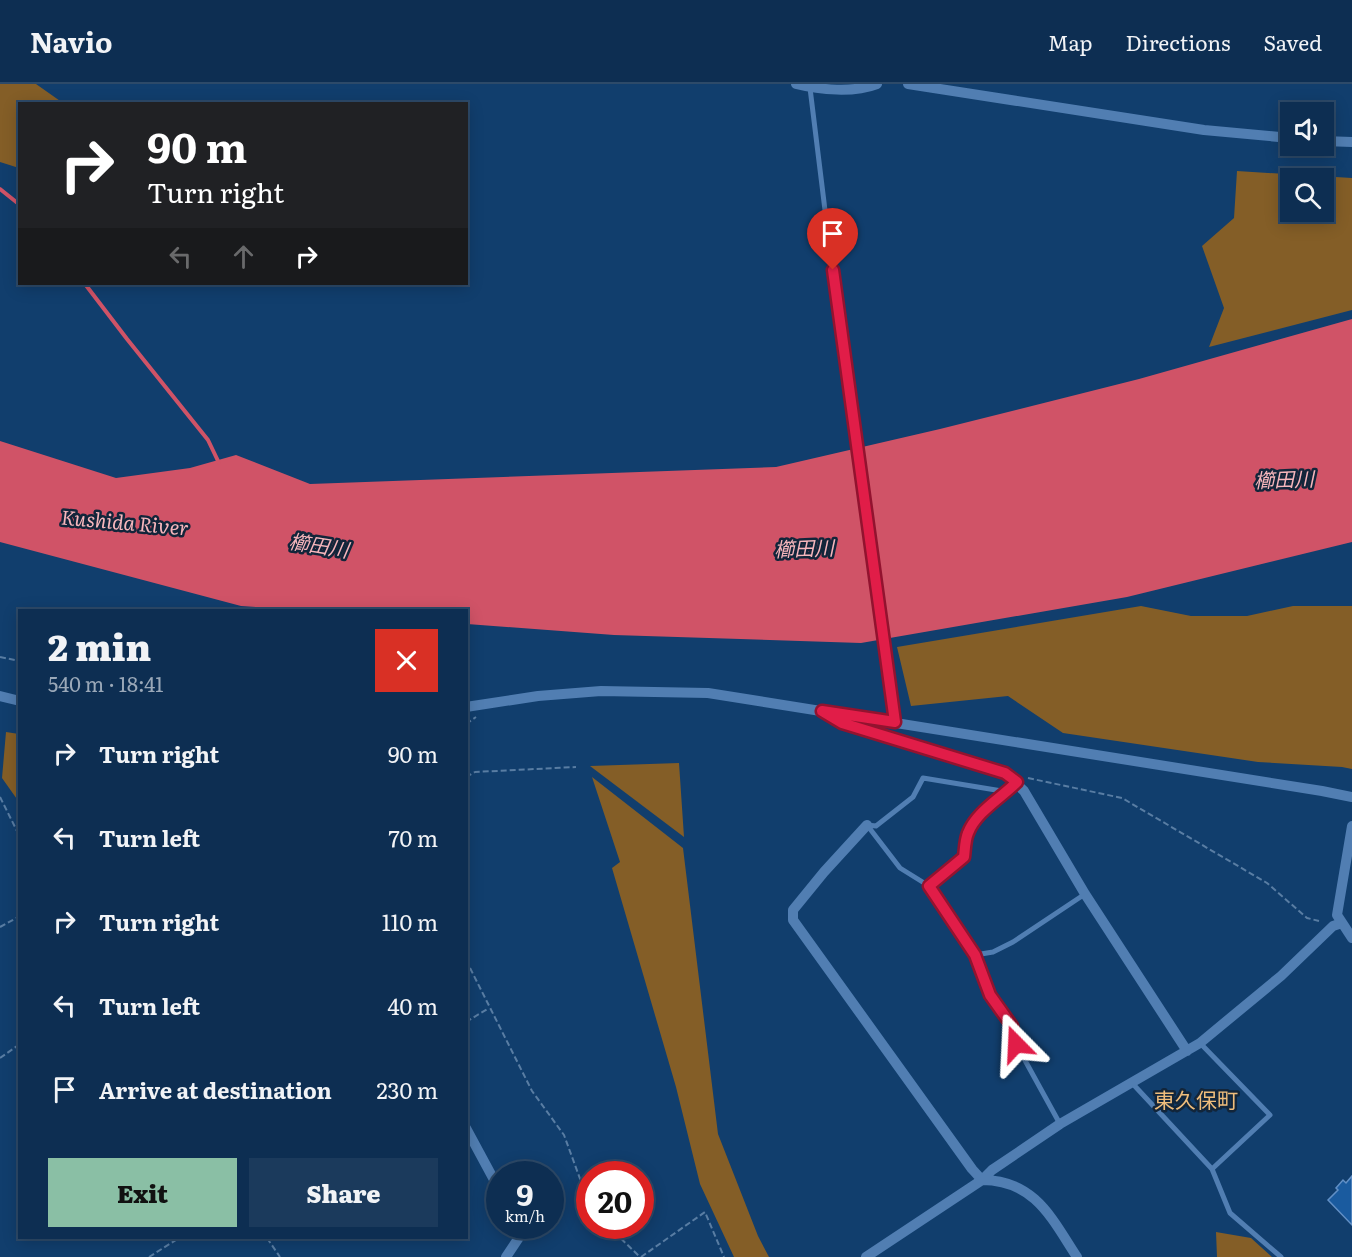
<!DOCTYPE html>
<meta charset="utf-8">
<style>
body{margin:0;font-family:Literata,"Noto Sans JP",serif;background:#1b3a5c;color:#f1f3f6;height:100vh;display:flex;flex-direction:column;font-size:22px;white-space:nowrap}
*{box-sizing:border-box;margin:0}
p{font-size:20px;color:#9aa8b8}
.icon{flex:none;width:33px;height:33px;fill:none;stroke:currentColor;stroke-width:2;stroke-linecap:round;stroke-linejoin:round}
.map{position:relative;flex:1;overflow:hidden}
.details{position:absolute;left:18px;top:525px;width:450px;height:630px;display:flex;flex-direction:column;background:#0d2e52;border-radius:0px;box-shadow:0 3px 15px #0003,0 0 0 2px #2d4a69}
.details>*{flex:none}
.top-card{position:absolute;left:18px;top:18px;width:450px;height:183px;border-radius:0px;box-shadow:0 3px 15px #0003,0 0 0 2px #2d4a69;background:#202124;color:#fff;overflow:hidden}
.tools{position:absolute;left:1280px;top:18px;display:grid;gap:12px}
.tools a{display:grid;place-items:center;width:54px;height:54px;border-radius:0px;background:#0d2e52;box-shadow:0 3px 15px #0003,0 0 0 2px #2d4a69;font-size:30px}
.speed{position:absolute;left:486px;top:1077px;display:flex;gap:12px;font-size:30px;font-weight:700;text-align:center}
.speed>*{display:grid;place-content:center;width:78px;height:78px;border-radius:50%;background:#0d2e52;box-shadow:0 3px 15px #0003,0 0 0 2px #2d4a69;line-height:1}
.speed small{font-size:15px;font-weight:400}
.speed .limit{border:9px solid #d22;background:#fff;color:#111}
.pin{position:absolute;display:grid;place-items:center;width:51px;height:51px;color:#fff;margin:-62px -26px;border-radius:50% 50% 50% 0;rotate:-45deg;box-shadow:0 0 6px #0007}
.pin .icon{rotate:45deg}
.me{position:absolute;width:66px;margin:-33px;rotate:339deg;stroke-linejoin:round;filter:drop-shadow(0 0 4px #0008)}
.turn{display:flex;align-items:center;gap:21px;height:126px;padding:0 30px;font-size:27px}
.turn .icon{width:78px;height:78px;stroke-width:2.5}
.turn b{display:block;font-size:42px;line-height:51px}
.lanes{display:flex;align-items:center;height:57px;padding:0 30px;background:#0003;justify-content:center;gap:30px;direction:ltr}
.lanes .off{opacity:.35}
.round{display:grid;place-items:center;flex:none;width:63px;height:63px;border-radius:0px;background:#1b3a5c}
.summary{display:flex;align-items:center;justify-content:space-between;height:102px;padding:0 30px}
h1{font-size:36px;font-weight:800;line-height:45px}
.primary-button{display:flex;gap:12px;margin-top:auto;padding:12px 30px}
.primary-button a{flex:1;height:69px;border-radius:0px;background:#8abfa5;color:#111;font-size:24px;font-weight:800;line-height:69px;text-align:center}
.primary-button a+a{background:#1b3a5c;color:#f1f3f6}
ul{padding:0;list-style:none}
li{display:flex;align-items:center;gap:18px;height:84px;padding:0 30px}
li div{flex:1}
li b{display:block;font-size:22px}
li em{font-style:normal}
header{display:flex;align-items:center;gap:36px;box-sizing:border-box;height:84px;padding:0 30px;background:#0d2e52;border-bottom:2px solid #2d4a69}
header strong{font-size:28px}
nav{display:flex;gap:33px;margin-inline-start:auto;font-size:21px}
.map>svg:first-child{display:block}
.green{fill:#845e27;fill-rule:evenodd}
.water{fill:#d05367}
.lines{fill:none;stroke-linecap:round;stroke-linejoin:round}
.stream{stroke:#d05367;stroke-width:4}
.building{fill:#1a5b9f;stroke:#6290c6;stroke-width:1.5}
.path{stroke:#597da3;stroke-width:2;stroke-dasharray:6 3;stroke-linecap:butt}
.service{stroke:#517eb2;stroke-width:5}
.minor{stroke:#517eb2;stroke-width:10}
.route-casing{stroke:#92132f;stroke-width:15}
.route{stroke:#e11d48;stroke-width:10}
.labels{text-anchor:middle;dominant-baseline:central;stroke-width:5;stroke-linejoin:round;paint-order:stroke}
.water-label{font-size:20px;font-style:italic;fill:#f7b6bc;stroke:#12253a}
.quarter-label{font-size:21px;fill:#efbd7c;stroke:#12253a}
</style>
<header>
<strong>Navio</strong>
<nav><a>Map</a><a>Directions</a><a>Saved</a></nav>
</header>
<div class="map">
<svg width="1352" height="1173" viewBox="0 0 1352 1173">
<rect width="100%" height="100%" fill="#113e6d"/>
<path class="green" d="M0,0h36l27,19 -43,1 -1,64 -19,-6z
M1237,87l115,7v132l-143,37 15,-39 -22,-62 32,-28zM1323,94v34h-33v-34z
M1141,522l50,10h56l46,-10h59v163l-10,-2 -84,-5 -195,-29 -55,-37 -97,10 -14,-59z
M6,648l13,2v68l-17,-24z
M679,679l5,74 -94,-71z
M592,693l91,71 35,286 40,102 11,21h-35l-34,-73 -24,-97 -64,-219 8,-6z
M1216,1148l35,6 21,19h-55z"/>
<path class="water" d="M1352,235v223l-225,55 -266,46 -247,-8 -147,-11 -1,-14h-171l-54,-4 -241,-64v-101l116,37 74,-10 46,-13 74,29 466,-17 164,-38 199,-50z"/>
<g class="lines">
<path class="stream" d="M0,105l20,16
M85,200l42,55 81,101 11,23"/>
</g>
<path class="building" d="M1352,1092v49l-24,-25 10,-10 -2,-2 7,-8 3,3z"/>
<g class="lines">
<path class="path" d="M0,573l20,4
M466,640l10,-7
M466,693l9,-5 101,-5
M1028,694l94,20 145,85 40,35 12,3
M0,713l20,40
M0,843l20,-11
M466,876l66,131 32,44 26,71
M466,938l23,-14
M0,974l20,-14
M608,1142l32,31
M267,1154l13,19
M149,1173l30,-19
M641,1173l64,-45 19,45"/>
<path class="service" d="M810,4l28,228 57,406
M1017,698c-16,17 -41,30 -49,51 -3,7 -3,16 -4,24l-35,29 46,69 15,40 22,31 4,18 44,80
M867,741l9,1 37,-29 10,-19 85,14
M867,741l33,43 29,18
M975,871l18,-3 20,-10 72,-48
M1200,959l70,72 -58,54
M1132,999l80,86 18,44 51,44"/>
<path class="minor" d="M796,0c24,6 58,9 81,0
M908,0l296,46 86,8
M1323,57l29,1
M0,612l20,5
M466,623l72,-11 63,-5 107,2 614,98 30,6
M827,630l15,9 163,50 19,18 61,103 102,157
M867,741l-43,47 -31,38v10l179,249 10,11c53,0 70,39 95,77
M1352,742l-15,89 15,23
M466,1044l34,63
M506,1173l18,-27 -3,-4
M866,1173l116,-77 10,-10 68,-46 140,-81 81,-67 52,-50 9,-3"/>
</g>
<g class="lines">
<defs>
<path id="route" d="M833,186l62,452 -73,-11 20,12 163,50 12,9c-16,16 -41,30 -49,51 -3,7 -3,16 -4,24l-35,29 46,69 15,40 22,31 4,18"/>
</defs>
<use href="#route" class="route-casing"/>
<use href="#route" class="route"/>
</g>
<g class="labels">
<g class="water-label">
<text transform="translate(1284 394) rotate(-2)">櫛田川</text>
<text transform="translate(125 437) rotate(5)">Kushida River</text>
<text transform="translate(319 460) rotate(9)">櫛田川</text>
<text transform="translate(804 463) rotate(-2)">櫛田川</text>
</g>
<g class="quarter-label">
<text x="1196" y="1014">東久保町</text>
</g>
</g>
</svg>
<div class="tools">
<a><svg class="icon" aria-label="sound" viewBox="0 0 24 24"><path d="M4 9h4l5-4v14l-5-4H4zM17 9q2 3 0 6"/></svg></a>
<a><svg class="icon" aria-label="search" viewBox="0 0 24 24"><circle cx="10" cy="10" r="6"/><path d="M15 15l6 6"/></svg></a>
</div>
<div class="speed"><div>9<small>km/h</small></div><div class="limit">20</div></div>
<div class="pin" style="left:833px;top:186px;background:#d93025"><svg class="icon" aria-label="arrive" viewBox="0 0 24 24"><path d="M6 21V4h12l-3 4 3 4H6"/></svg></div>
<svg class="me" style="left:1016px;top:960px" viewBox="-20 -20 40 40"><path d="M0-17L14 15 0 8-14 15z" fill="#e11d48" stroke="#fff" stroke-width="4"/></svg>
<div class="top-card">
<div class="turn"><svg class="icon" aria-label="right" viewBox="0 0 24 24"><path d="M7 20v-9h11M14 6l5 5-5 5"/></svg><div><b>90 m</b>Turn right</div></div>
<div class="lanes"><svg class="icon off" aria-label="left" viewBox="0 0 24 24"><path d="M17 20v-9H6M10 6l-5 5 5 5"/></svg><svg class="icon off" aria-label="ahead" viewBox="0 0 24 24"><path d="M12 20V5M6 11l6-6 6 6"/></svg><svg class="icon" aria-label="right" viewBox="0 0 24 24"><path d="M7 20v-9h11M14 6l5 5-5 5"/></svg></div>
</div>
<section class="details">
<div class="summary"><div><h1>2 min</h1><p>540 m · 18:41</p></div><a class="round" style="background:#d93025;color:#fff"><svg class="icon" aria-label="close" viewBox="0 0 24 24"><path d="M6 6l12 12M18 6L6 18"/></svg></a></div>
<ul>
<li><svg class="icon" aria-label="right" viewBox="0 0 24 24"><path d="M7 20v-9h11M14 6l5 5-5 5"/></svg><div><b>Turn right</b></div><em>90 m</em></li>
<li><svg class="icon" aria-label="left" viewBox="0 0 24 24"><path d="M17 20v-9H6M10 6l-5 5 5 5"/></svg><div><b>Turn left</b></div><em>70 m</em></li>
<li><svg class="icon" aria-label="right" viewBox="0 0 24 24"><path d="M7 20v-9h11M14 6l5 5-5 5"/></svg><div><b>Turn right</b></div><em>110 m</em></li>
<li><svg class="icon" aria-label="left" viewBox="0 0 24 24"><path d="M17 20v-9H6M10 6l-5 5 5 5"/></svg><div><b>Turn left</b></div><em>40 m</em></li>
<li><svg class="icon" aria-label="arrive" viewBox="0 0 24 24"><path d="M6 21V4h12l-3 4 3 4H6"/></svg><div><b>Arrive at destination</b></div><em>230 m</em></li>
</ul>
<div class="primary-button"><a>Exit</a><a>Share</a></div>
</section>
</div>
